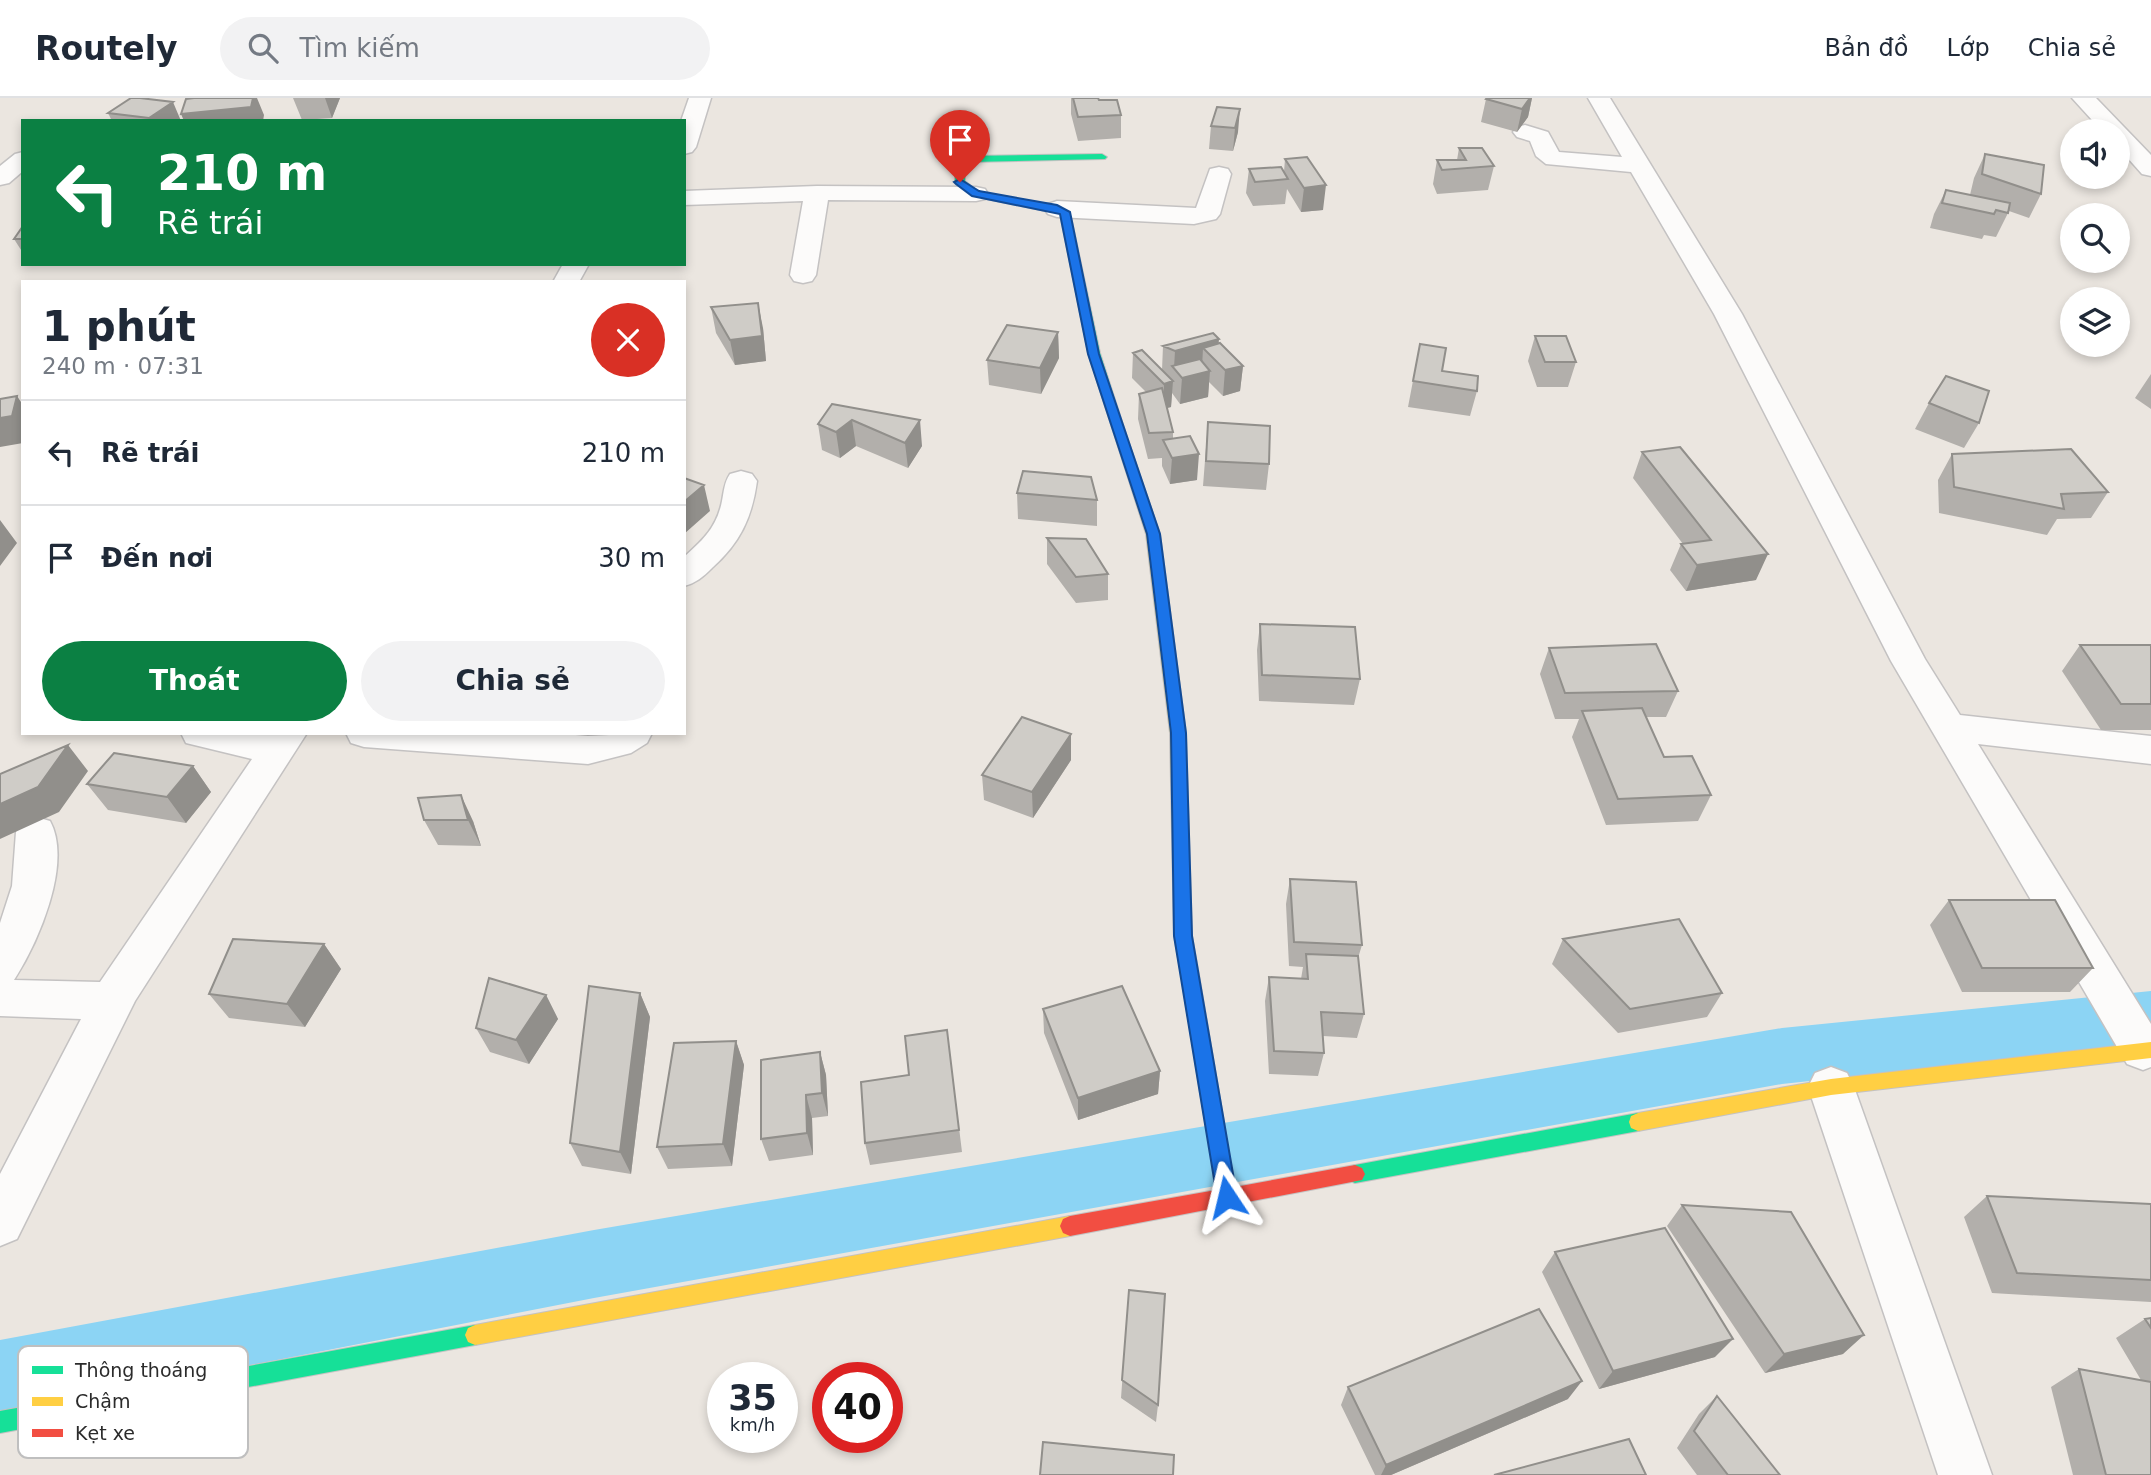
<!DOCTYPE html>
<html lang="vi">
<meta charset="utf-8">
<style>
body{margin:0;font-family:"DejaVu Sans",sans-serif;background:#f2f2f3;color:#1f2937;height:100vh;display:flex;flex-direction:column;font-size:26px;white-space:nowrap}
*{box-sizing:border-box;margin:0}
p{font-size:23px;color:#747a83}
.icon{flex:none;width:38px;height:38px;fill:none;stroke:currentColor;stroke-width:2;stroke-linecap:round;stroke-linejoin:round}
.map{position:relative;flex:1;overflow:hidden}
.details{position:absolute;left:21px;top:182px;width:665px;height:455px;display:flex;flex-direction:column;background:#fff;border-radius:0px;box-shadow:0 4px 10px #0003}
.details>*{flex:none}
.guide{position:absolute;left:21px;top:21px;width:665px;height:147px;border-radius:0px;box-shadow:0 4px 10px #0003;background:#0b8043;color:#fff;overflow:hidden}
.controls{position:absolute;left:2060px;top:21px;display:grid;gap:14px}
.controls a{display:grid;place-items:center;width:70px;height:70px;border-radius:50%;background:#fff;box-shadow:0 4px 10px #0003;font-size:35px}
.speed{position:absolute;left:707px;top:1264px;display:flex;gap:14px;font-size:35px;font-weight:700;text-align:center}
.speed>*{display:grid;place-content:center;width:91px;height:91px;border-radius:50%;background:#fff;box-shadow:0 4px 10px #0003;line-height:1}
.speed small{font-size:18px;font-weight:400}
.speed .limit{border:10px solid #d22;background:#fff;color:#111}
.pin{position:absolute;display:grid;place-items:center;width:60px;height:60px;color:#fff;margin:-72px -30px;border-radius:50% 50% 50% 0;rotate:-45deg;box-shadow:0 0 7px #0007}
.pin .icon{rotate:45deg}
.me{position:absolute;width:77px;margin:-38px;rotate:350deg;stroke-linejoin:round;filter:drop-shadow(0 0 5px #0008)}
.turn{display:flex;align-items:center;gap:24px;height:147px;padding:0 21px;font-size:32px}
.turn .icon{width:91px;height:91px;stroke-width:2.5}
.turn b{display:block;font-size:49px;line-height:60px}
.round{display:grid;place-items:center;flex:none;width:74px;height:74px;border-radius:37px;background:#f2f2f3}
.headline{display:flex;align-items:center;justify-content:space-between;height:119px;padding:0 21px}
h1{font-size:42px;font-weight:800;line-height:52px}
.primary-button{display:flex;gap:14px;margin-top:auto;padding:14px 21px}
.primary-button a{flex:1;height:80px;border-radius:42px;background:#0b8043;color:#fff;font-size:28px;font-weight:800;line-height:80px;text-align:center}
.primary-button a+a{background:#f2f2f3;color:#1f2937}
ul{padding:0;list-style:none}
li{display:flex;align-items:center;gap:21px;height:105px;padding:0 21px;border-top:2px solid #e0e1e3}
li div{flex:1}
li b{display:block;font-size:26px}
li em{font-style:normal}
header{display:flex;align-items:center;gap:42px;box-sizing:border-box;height:98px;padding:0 35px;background:#fff;border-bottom:2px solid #e0e1e3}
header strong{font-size:33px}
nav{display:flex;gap:38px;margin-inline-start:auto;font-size:24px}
.search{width:490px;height:63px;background:#f2f2f3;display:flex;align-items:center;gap:18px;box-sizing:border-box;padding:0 24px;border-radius:38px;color:#747a83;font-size:26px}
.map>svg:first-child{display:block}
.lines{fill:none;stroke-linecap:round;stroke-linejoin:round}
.canal{fill:#8cd4f4;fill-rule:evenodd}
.street-casing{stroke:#c4c2c2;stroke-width:3}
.fast-casing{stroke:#c4c2c2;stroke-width:2}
.slow-casing{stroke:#c4c2c2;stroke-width:2}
.jam-casing{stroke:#c4c2c2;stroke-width:2}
.street{fill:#fcfbfa;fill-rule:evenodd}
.fast{fill:#16e098;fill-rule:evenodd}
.slow{fill:#ffcf43;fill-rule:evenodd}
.jam{fill:#f24e42;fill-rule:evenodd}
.wall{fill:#b2afab}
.shaded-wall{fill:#918f8b}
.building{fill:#cfccc7;stroke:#918f8b;stroke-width:2}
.route{fill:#1a73e8;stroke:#114b97;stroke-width:2}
.key{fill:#fff;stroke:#bfbfbf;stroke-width:2}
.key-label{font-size:19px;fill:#2b2b2b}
</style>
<header>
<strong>Routely</strong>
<div class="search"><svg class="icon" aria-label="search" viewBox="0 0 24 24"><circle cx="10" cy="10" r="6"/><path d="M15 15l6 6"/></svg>Tìm kiếm</div>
<nav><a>Bản đồ</a><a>Lớp</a><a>Chia sẻ</a></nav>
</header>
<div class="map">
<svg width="2151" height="1377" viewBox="0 0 2151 1377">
<rect width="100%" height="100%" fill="#ebe6e0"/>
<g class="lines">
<path class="canal" d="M2151,893v54l-369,39 -1188,214 -594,116v-74l594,-110 1188,-202z"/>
<defs>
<path id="street" d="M689,0h22l-15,49 -4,5 -8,2v-33h-3z
M1588,0h22l132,216 183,345 35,56 191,21v28l-173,-20 173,280v43l-8,3 -16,-6 -236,-403 -177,-347 -83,-142 -85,-8 -10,-8 -6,-15 -13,-4 -4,-5 4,-5 8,-2 23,7 11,20 63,5z
M2072,0h24l55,57v21l-9,-2 -24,-27v-16h-16z
M23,54v19l-14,12 -9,2v-19l15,-12z
M1219,69l9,2 3,5 -11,40 -4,5 -22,5 -137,-7 -9,-3 -4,-5 4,-5 9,-3 139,7 14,-39z
M817,88l159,1 9,2 3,5 -3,5 -9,2 -148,-1 -12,75 -4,6 -9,2 -9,-2 -4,-6 13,-74 -119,4v-14z
M563,166h26l-10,18h-26z
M741,373l11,3 5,7c-5,37 -17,62 -45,87 -9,9 -16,15 -28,18v-29c19,-17 33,-30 38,-56 2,-10 2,-18 8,-27z
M181,635h126l-172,268 -118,238 -17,7v-72l81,-155 -81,-3v-93l12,-37 4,-54 6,-11 14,-4 14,4c23,42 -12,122 -36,159l86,2 152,-223 -66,-16z
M346,635h204l38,3 64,-3 -5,10 -16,10 -43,11 -224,-17 -13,-4z
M1831,969l16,6 7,14 138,388h-54l-130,-388 7,-14z"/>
<path id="fast" d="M1102,56l5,3 -2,2 -135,3 -5,5v14l14,11 91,20 30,141 27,84 -6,4 -6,-4 -27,-84 -28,-139 -88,-18 -17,-14v-16l12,-10z
M1638,1015l7,3 2,6 -2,6 -7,3 -283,52 -7,-3 -3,-6 3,-6 7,-3z
M475,1227l7,3 3,7 -3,7 -7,3 -475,88v-22z"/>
<path id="slow" d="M1121,335l6,4 33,97 26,199 6,203 7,39 -3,5 -6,2 -6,-2 -3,-5 -7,-39 -4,-203 -24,-199 -31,-97z
M2151,944v16l-320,37 -193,36 -7,-3 -2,-6 2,-6 7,-3 193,-34z
M1070,1118l7,3 3,7 -3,7 -7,3 -595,109 -7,-3 -3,-7 3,-7 7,-3z"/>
<path id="jam" d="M1190,870l6,2 3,5 36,212 120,-22 7,3 3,6 -3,6 -292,56 -7,-3 -3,-7 3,-7 7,-3 146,-26 -35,-215 3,-5z"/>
</defs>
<use href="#street" class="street-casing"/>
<use href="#fast" class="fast-casing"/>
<use href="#slow" class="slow-casing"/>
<use href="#jam" class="jam-casing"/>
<use href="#street" class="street"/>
<use href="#fast" class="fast"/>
<use href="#slow" class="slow"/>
<use href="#jam" class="jam"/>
</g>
<path class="wall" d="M293,0h47l-8,20 -30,2z
M1071,0h27l1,2 22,15v23l-43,3 -7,-27z
M1532,0l-4,19 -11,15 -36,-10 5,-23z
M1217,9l21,25 -5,19 -24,-2 2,-23z
M108,15l73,8h-69z
M1459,50l35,18 -6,24 -51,4 -4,-10 4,-24h20z
M1985,56l56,40 -12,24 -20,-7 -13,26 -12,-2 -2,4 -52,-11 4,-14 12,-24 24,5 4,-17z
M1285,61l38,51 -22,2 -14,-23 -2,15 -32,2 -7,-13 3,-24 35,3z
M23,128v27l-9,-14z
M711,209l52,21 3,33 -31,4 -19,-32z
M1058,234l1,26 -18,36 -52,-9 -2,-25z
M1535,238l41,26 -8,25h-31l-9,-26z
M1218,246l25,22 -3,25 -17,5 -14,-14 -1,15 -28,7 -8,-11 -1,14 -4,1 6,24v7l24,41 -27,4 -8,-18v-8l-14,1 -10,-40 1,-25 7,-2 -14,-14 1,-25 29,17 1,-24z
M1420,246l22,27 35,20 -7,25 -62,-9z
M2151,276v35l-16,-11z
M1929,305l50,20 -15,25 -49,-19z
M832,306l90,42 -14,22 -52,-22 -16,12 -18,-8 -4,-26z
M1208,324l61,42 -3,26 -63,-4z
M1642,354l114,128 -70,11 -16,-21 11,-26h2l-50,-66z
M1952,356l156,38 -17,26 -34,1 -10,16 -108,-22 -1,-33z
M1017,395l80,7v26l-79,-7z
M1047,440l61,36v26l-32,3 -29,-39z
M1260,526l100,55 -6,26 -95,-4 -2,-51z
M2080,547h71v85h-50l-39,-59z
M1549,550l129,43 -12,26h-20l18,40 47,38 -13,26 -92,4 -34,-88 7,-18h-24l-15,-45z
M1071,636v26l-38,58 -49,-18 -2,-25z
M193,668l18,26 -25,31 -78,-13 -21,-26z
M424,722l49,1 8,25 -43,-1z
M1290,781l72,66 -4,13 6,56 -7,24 -34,-2 1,17 -6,23 -49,-2 -4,-73 4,-24 32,2 2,-12 -14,-1 -3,-62z
M1949,802l144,68 -23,24h-108l-32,-67z
M1563,841l159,54 -15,24 -89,16 -66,-69z
M324,846l17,25 -36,58 -76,-9 -20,-24z
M640,895l10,24 -19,157 -49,-8 -12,-23z
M546,897l12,24 -29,45 -39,-12 -14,-24z
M1043,911l117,62 -2,23 -80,26 -34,-87z
M947,932l15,122 -92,13 -5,-22 44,-68z
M736,943l8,24 -12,101 -64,3 -11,-22z
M820,954l6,23 2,41 -16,2 1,37 -44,6 -8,-22z
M1987,1098l164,8v98l-159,-9 -28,-76z
M1682,1107l161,149 -78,19 -98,-147z
M1555,1154l160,105 -116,32 -57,-117z
M1129,1192l29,115 -2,17 -35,-24z
M2151,1220v157h-78l-22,-88 28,-18 62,11 -25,-42 29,-19z
M1348,1289l220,12 -177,76h-16l-34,-70z
M1717,1298l63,79h-83l-20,-27 22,-34z"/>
<path class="shaded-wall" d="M253,0h4l7,17 -1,6h-79l-3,-7z
M325,0h15l-8,20z
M1530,0h2l-4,19 -11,15 5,-23z
M173,4l8,19h-31l-1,-3z
M1240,11l-2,23 -5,19 2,-23z
M1326,87l-3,25 -22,2 3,-24z
M758,205l5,25 3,33 -31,4 -5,-25z
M1058,234l1,26 -18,36 -1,-26z
M1219,241l-2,23 -14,-14 -1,20h-28l1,-17z
M1243,268l-3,25 -17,5 2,-26z
M1210,273l-2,26 -28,7 2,-26z
M1173,283l-2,26 -8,2 1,-25z
M17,298l6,9v38l-23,4v-29z
M852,322l4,26 -16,12 -4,-26z
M920,322l2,26 -14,22 -3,-25z
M1199,356l-2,26 -27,4 2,-26z
M704,387l6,26 -26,23v-32z
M0,422l17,23 -17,23z
M1768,456l-12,26 -70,11 11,-26z
M1071,636v26l-38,58 -1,-26z
M68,647l20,26 -29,41 -59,27v-35z
M193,668l18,26 -25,31 -19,-26z
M461,697l12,26 8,25 -13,-26z
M324,846l17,25 -36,58 -18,-23z
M640,895l10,24 -19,157 -11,-22z
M546,897l12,24 -29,45 -13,-24z
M736,943l8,24 -12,101 -9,-22z
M820,954l6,23 2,41 -6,-23z
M1160,973l-2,23 -80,26v-22z
M806,997l6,23 1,37 -6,-22z
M1864,1237l-21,19 -78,19 19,-19z
M1733,1241l-18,18 -116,32 14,-18z
M1582,1283l-14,18 -177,76h-10l5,-10z"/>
<path class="building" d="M131,0h9l33,4 -24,16 -41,-5z
M194,0h59l-2,9 -70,7 5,-15z
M1073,0h25l1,2h18l4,15 -43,2z
M1487,0h43l-8,11 -36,-10z
M1217,9l23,2 -5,19 -24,-2z
M1459,50h23l12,18 -52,4 -5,-10h29z
M1985,56l59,11 -3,29 -59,-20z
M1307,59l19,28 -22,3 -19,-29z
M1281,69l7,12 -33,3 -6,-13z
M1946,92l64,13 -2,10 -12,-3 -2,4 -52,-11z
M23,128v13h-9z
M758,205l4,33 -32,4 -19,-33z
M1007,227l51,7 -18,36 -53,-8z
M1213,235l6,6 -44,12 -12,-5z
M1535,238h31l10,26h-31z
M1220,245l23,23 -18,4 -22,-22z
M1420,246l26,4 -4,23 36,5 -1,15 -64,-10z
M1142,252l31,31 -9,3 -31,-31z
M1200,261l10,12 -28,7 -10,-12z
M1946,278l43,15 -10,32 -50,-20z
M1162,290l11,44 -24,1 -10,-39z
M17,298l-5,20 -12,2v-19z
M832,306l88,16 -15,23 -53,-23 -16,12 -18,-8z
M1208,324l62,4 -1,38 -63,-3z
M1190,338l9,18 -27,4 -9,-18z
M1680,349l88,107 -71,11 -16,-21 30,-4 -69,-88z
M2071,351l37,43 -47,2 3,15 -110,-22 -2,-33z
M1023,373l68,6 6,23 -80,-7z
M684,380l20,7 -20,17z
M1047,440l39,1 22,35 -32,3z
M1260,526l95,3 5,52 -98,-4z
M1656,546l22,47 -113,2 -16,-45z
M2080,547h71v59h-30z
M1642,610l22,49 28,-1 19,39 -93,4 -36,-88z
M1022,619l49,17 -39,58 -50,-17z
M68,647l-30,42 -38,17v-30z
M114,655l79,13 -26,31 -80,-13z
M461,697l7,25h-44l-6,-22z
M1290,781l66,3 6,63 -68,-3z
M1949,802h106l38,68h-111z
M1679,821l43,74 -92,16 -67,-70z
M233,841l91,5 -37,60 -78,-10z
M1306,856l52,2 6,58 -43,-2 3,41 -50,-2 -5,-74 39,2z
M489,880l57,17 -30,45 -40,-12z
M589,888l51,7 -20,159 -50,-9z
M1122,888l38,85 -82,27 -35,-89z
M947,932l12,100 -94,13 -4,-61 48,-7 -4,-39z
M736,943l-13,103 -66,3 17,-104z
M820,954l2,41 -16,2 1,38 -46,6v-79z
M1987,1098l164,8v76l-134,-7z
M1682,1107l109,7 73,123 -80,19z
M1665,1130l68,111 -120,32 -58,-119z
M1129,1192l36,4 -7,111 -36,-25z
M1539,1211l43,72 -196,84 -38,-78z
M2151,1220v10l-6,-9z
M2079,1271l72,13v93h-45z
M1717,1298l63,79h-52l-34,-44z
M1629,1341l17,36h-152z
M1043,1344l131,13 -1,20h-133z"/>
<path class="route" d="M960,81l19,12 78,14 13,7 29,142 61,180 26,199 6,203 45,261 -3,7 -7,3 -7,-3 -3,-7 -43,-261 -3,-203 -24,-199 -59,-180 -28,-140 -88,-18 -16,-12 -2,-2z"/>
<rect x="18" y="1248" width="230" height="112" rx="10" class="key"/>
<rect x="32" y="1268" width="31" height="8" fill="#16e098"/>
<rect x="32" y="1299" width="31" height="9" fill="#ffcf43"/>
<rect x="32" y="1331" width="31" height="8" fill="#f24e42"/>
<g class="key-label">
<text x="75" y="1279">Thông thoáng</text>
<text x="75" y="1310">Chậm</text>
<text x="75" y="1342">Kẹt xe</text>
</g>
</svg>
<div class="controls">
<a><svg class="icon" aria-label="sound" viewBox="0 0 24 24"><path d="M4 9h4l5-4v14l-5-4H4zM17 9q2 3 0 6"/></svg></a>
<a><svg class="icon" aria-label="search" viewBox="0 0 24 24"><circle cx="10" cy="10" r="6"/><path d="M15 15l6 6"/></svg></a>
<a><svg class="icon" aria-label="layers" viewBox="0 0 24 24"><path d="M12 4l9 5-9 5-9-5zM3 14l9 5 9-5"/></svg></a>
</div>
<div class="speed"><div>35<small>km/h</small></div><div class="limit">40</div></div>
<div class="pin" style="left:960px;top:84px;background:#d93025"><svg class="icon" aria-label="arrive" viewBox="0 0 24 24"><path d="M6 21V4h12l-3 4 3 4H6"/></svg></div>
<svg class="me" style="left:1227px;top:1099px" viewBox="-20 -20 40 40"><path d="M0-17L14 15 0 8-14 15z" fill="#1a73e8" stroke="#fff" stroke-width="4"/></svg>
<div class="guide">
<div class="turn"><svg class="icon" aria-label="left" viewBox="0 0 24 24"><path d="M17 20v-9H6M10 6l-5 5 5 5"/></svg><div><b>210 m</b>Rẽ trái</div></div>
</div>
<section class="details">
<div class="headline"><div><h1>1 phút</h1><p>240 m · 07:31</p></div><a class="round" style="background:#d93025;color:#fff"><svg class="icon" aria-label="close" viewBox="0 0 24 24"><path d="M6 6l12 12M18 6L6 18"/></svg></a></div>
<ul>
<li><svg class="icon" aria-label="left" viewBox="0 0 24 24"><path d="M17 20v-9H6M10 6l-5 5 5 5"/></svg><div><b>Rẽ trái</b></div><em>210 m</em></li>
<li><svg class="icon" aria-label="arrive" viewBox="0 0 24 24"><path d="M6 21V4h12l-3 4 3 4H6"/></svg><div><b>Đến nơi</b></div><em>30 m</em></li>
</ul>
<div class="primary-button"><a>Thoát</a><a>Chia sẻ</a></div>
</section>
</div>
